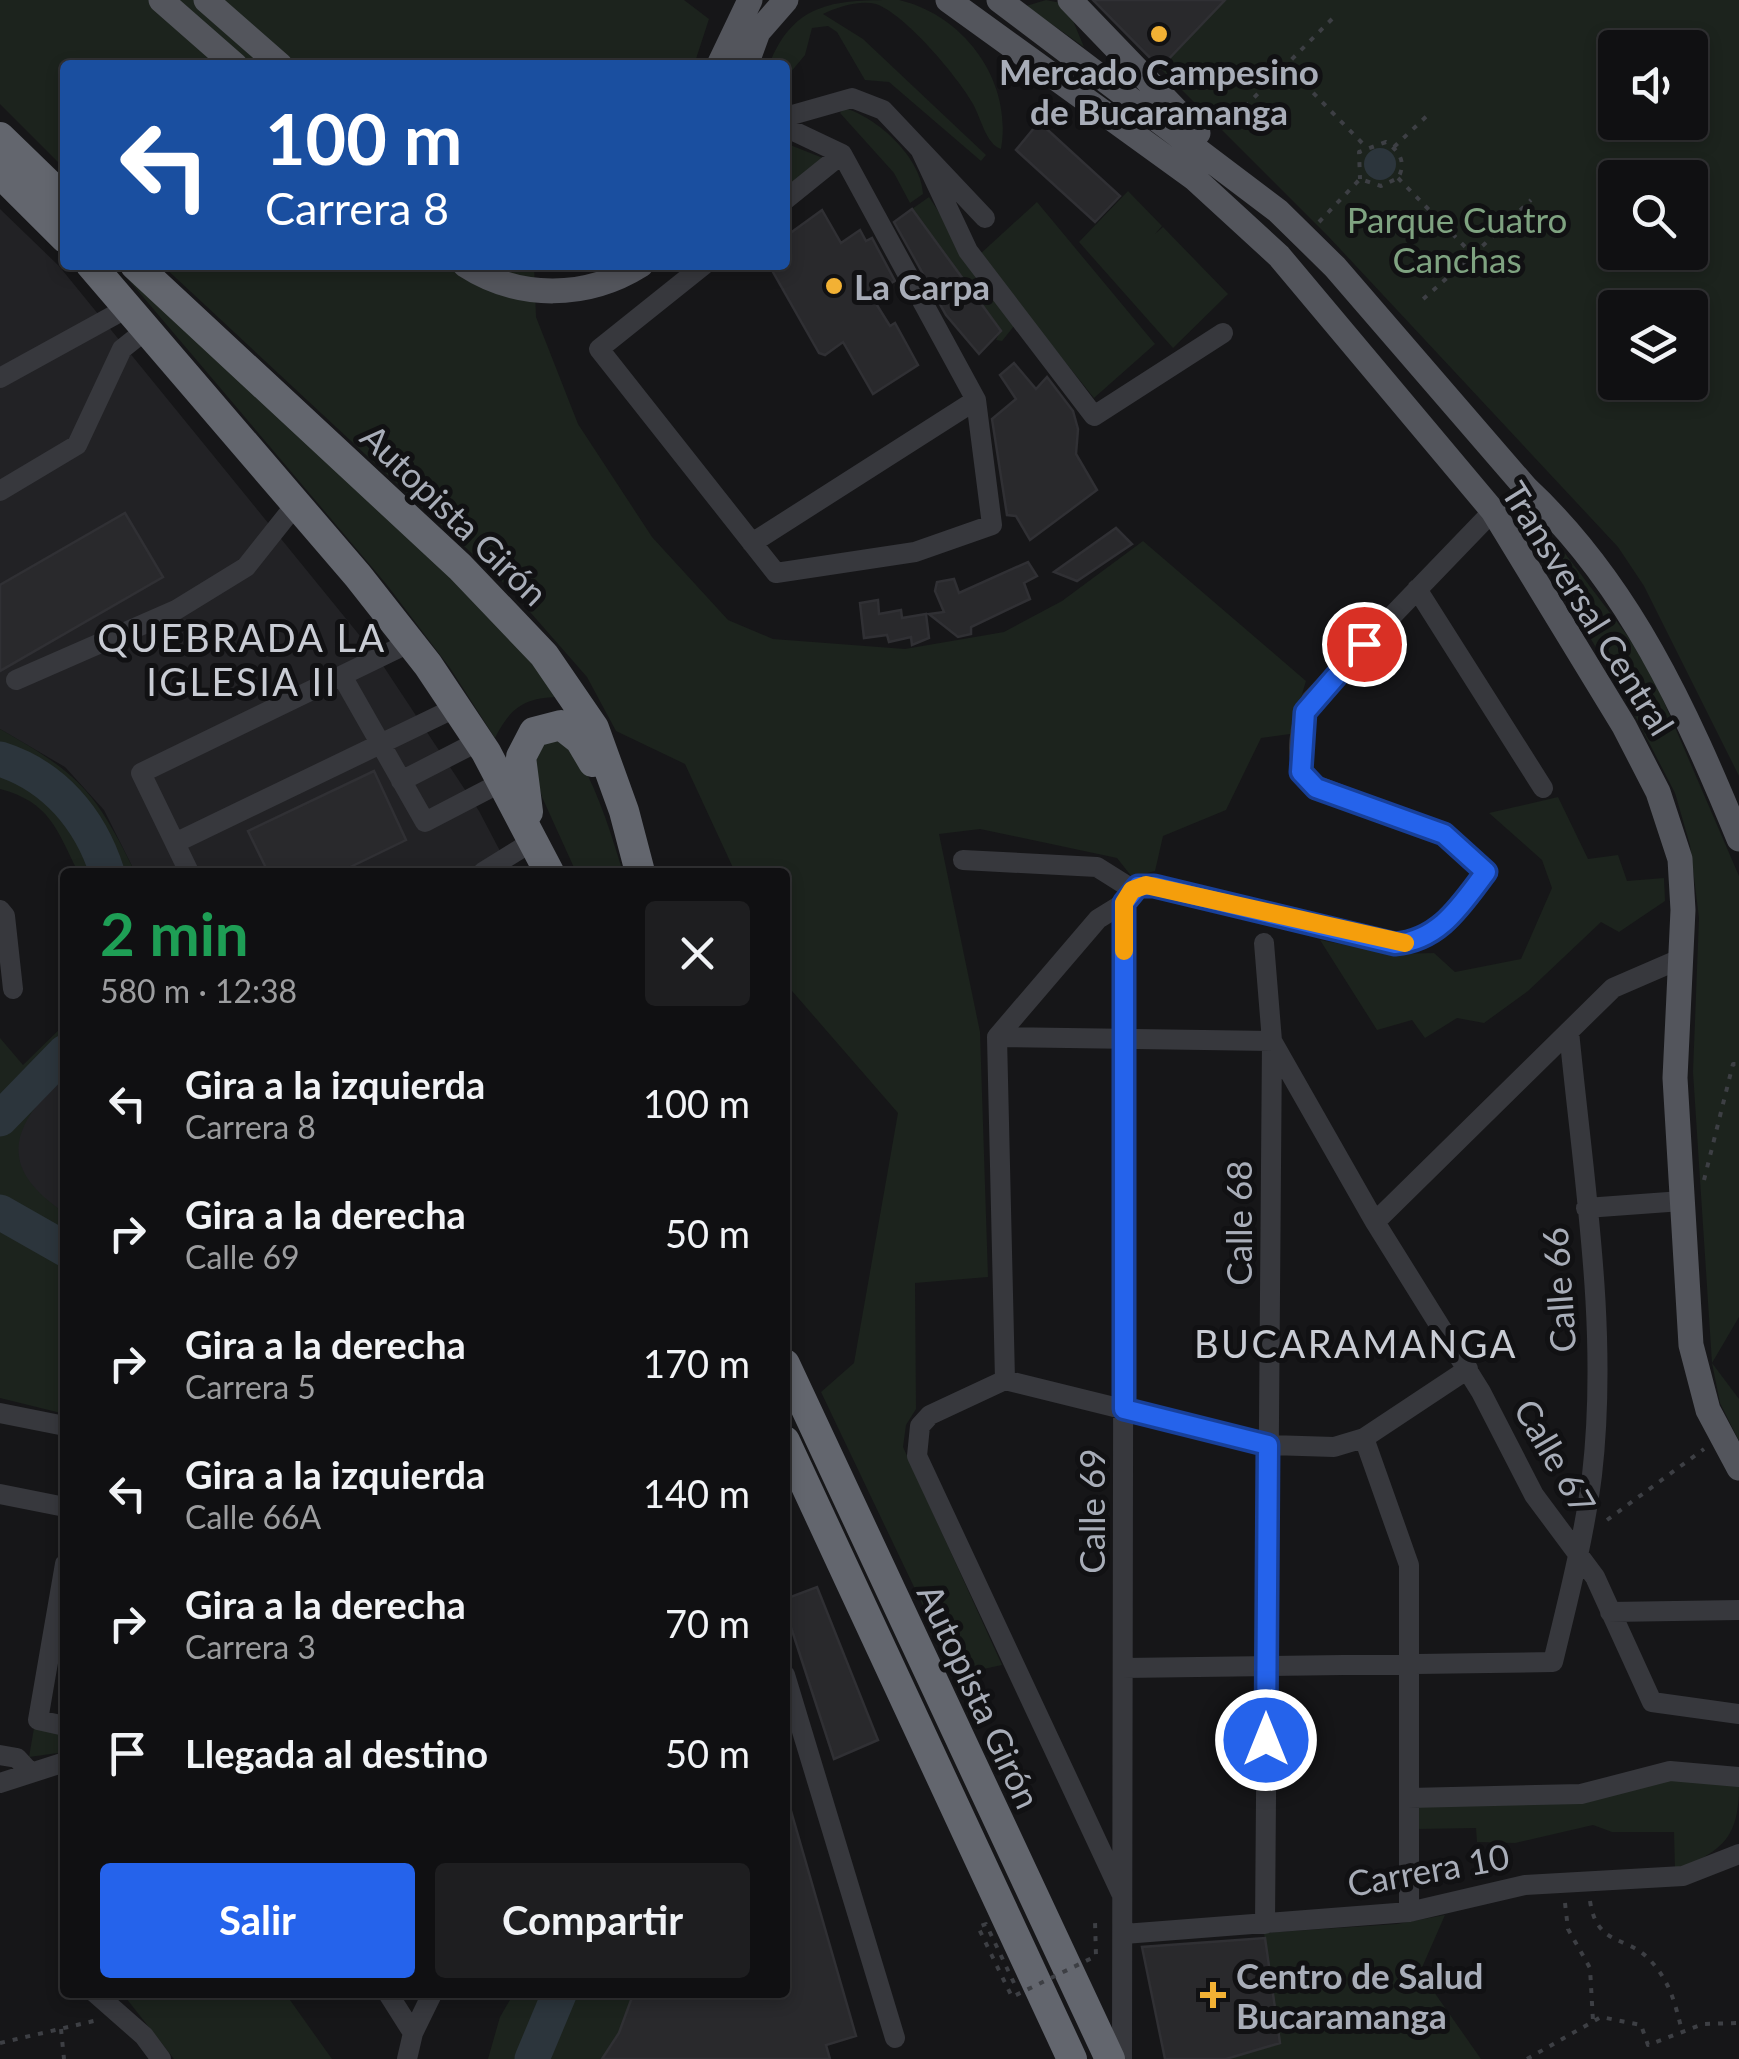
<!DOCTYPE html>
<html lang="es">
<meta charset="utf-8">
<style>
body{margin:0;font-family:Lato,sans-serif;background:#1e1e20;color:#f1f3f6;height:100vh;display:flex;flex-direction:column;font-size:38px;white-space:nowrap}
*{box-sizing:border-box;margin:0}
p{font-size:32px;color:#9c9d9f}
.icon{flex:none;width:55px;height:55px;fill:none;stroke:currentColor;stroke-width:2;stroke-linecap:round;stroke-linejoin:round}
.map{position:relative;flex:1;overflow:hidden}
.sheet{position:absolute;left:60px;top:868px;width:730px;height:1130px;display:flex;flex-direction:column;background:#101012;border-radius:10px;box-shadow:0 5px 15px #0003,0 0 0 2px #303032}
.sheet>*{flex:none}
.hud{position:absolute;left:60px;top:60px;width:730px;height:210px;border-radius:10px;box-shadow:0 5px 15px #0003,0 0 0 2px #303032;background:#1a4fa0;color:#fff;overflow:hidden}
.buttons{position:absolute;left:1598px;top:30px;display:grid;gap:20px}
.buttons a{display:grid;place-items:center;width:110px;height:110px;border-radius:10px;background:#101012;box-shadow:0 5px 15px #0003,0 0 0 2px #303032;font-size:50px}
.pin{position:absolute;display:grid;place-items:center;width:85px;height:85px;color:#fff;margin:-42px;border:5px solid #fff;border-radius:50%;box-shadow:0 2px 10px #0007}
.me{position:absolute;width:110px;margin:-55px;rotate:0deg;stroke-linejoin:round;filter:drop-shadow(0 0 8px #0008)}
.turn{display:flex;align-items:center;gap:35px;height:210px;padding:0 40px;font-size:45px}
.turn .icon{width:130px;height:130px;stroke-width:2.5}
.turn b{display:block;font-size:70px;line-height:85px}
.round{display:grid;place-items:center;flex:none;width:105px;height:105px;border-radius:10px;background:#1e1e20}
.headline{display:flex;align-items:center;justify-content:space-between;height:170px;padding:0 40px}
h1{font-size:60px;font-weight:700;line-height:75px;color:#1e9e55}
.primary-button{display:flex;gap:20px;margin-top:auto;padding:20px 40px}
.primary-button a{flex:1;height:115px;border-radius:10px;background:#2563eb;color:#fff;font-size:40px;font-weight:700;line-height:115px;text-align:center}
.primary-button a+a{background:#1e1e20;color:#f1f3f6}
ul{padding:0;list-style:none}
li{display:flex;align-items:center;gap:30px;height:130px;padding:0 40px}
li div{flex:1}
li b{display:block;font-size:38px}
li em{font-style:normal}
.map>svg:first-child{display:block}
.built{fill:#222225}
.green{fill:#1c231d;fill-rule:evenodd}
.water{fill:#2c353c}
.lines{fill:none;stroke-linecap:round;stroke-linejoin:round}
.river{stroke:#2c353c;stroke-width:35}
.building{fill:#29292c;stroke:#303034;stroke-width:2.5}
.path{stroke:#3d3f44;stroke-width:4;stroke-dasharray:5 8;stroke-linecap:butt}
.minor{stroke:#37383d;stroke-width:20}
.major{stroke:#53555c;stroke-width:25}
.highway{stroke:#63666e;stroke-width:30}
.path-bridge{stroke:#3d3f44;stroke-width:4;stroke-dasharray:5 8;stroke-linecap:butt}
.route-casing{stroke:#184099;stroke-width:25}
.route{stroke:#2563eb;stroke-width:18}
.slow{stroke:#f59e0b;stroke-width:18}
.poi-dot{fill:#f2b134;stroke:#111113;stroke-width:4}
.labels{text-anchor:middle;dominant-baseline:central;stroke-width:10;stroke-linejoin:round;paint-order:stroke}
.poi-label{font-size:35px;font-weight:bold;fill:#a8adb8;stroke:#111113;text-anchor:start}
.park-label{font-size:35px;fill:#7fa381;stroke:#111113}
.street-label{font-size:35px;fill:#a8adb8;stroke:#111113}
.neighbourhood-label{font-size:38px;letter-spacing:2.5px;fill:#c9ccd4;stroke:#111113}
</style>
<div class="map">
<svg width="1739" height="2059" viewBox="0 0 1739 2059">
<rect width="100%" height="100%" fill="#161618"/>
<path class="built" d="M0,209l59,57 319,392 101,153 32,61h-376l-31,-62 -39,-43 -65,-38z
M65,1074v139l-35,-15 -19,-16 -6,-23 7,-34z"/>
<path class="green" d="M0,0h684l25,19 -15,46h-629v104l-65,-65z
M899,0c65,15 114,81 102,149 -15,-5 -20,-31 -28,-45 -15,-27 -68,-90 -97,-100 -17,-4 -38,3 -53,10l40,25 123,116 -5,6 -92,-79 -24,-2 -28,-48 -9,-6 -16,2 -7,27 -20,24v-14h-16c25,-65 69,-65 130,-65z
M1046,0l20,4 18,43 -58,-41z
M1225,0h514v776l-95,-190 -26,-39 -290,-311 -168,-168zM1615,48h75v74h-75zM1615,178h75v74h-75zM1615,308h75v74h-75z
M844,108c33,9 78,50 79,86l-13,9 -16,-30 -54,-60z
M785,143l43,17 -43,33z
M1128,191l34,35 -7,8 8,-7 65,67 -55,54 -94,-106z
M929,197l85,129 -12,15 -6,-1 5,-10 -89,-121z
M1037,202l118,142 -61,54 -115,-143z
M116,265l372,346 74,86c-36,0 -51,9 -67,41l-45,-70 -63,-83z
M162,265h372l2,52 42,107 74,113 76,83 45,19 132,10 99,-17 58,-31 81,-60 163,140 -16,53 -29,4 -35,72 -63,26 -8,35 -23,6 -15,-19 -137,-29 -41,5 41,198 8,245 -73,6 1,126 -10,16 -3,22 99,218 -46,10 -135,-283 33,-29 44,-250 -112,-129 -1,-112h-50l-50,-108 -69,-33 -29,-54 -78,-89z
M1554,539l73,96 28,46 84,195v441l-27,46 27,36v42l-19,-38 -8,-40 -19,-291 6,-154 -9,-73 -15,-52 -49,-95 -87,-146z
M0,729c80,46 94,60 135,143h-57c-21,-42 -28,-70 -78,-83z
M567,739c28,42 41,85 56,133h-47l-34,-75 -9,-32 9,-21z
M1558,797l30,62 30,-4 9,26 37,-3 1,23 -46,31 -18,-10 -73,69 -44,32 -27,-5 -32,20 -13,-18 -35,10 -57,-90 75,14 39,-1 21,19 66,-13 31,-71 -10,-28 -53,-47z
M65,1024v50c-59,57 -65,95 0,139v201l-65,-16v-360l23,27z
M34,1728l31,7v17l-36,5z
M1665,1779l74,7c0,54 -18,65 -64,85l-1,-39h-62l-19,-7 -78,18 -38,-1 -1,-14 -59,1v-24z
M1445,1915l-25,57 61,87h-255l54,-16 -16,-110 133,-9z
M122,1993h163l47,66h-158z
M514,1993h120l-15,40 -17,26h-114l12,-42z"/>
<path class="water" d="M1364 164a16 16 0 1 1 32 0a16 16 0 1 1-32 0Z"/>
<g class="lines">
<path class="river" d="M0,759c54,17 90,60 107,113
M0,1119l65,-67
M0,1212l65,37
M532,2059l28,-67"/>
</g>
<path class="building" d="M1093,0h132l-65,68z
M1039,122l81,74 -25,26 -79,-72z
M912,209l89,122 -22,23 -33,-39 -52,-93z
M822,210l19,33 19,-13 6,11 6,-3 23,43 -25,13 20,32 5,-3 23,42 -45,29 -30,-52 -18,13 -6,-2 -50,-88h16v-28z
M1014,363l22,26 11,-12 26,34 5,18 -2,25 21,36 -67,50 -14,-24 -9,-1 -15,-96 24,-20 -16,-24z
M125,513l38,64 -163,94v-86z
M1116,528l16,16 -55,37 -23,-9z
M1028,562l9,14 -13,7 6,16 -59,28v7l-13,3 -29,-23 15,-2 -9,-21 2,-9 17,-3 5,14z
M878,600l1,14 22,-4 1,8 24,-4 3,24 -17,7 -1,-8 -22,5 -2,-7 -23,3 -4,-35z
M374,771l32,69 -66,32h-72l-20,-41z
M817,1587l61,153 -44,19 -49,-150v-10z
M789,1804l67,232 -30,9 4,14h-228l17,-26 15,-41h151v-187z
M1265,1938l15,105 -54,16h-61l-23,-112z"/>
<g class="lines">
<path class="path" d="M1332,19l-46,46 80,82
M1236,116l50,-51
M1394,147l37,-35
M1398,178l75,77 -52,46
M1319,222l41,-43 21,7 17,-8c9,-16 1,-27 -12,-36l-27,10 1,27
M1473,255l58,-55
M1704,1180l29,-116h6
M1607,1520l97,-71
M1590,1901c7,46 36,34 59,58 21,22 26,44 33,72
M1565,1903l3,26 22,39 3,53
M61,2029l3,30
M0,2043l98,-23
M1527,2059l74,-42 40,8 7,20 55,-21 36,-1"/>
<path class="minor" d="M785,117l67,-19 31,12 102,108
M921,151l47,100 126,165 129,-83
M785,200l57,-46
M704,265l-105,84 177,224 139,-21 77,-27 -16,-125 -134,-246 -57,-27
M0,378l129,-71
M0,491l77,-46 45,-96 25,-20
M752,543l224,-143
M1417,589l126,199
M411,642l-270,131 34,70 282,-136
M342,676l83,146 77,-40
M16,680l160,-70 70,-43 50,-63
M401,781l78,-40
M175,843l14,29
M963,860l134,7 35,22
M483,872l50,-31
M0,910l5,6 8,73
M1264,943l8,98 -7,883
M997,1037l275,4 103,181 106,170 53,103 61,82 57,125 87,12
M1586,1208l96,-7
M1375,1222l238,-234 67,-29
M1005,1380l-8,-343 101,-118 26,-16
M0,1413l65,13
M1364,1438l45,127v347
M0,1494l65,13
M65,1564l-27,156 27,6
M1610,1612l129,-2
M1124,1668l429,-6c15,-62 31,-124 39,-187 17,-147 -9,-298 -23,-444
M785,1675l110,363
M0,1755l17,3 13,14
M0,1783l65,-21
M1409,1798l172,-4 89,-23 69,6
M1121,1893l-204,-437 3,-30 10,-11 75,-35 263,65 66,2 30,-9 104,-69
M1124,1934l285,-22 116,-27 158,-9 56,-22
M94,1992l50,44 17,23
M387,1992l26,41
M407,2059l6,-26 20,-41
M1122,2059l2,-1156 13,-17h17l241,58c45,-4 66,-39 92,-72l-44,-38 -135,-52c-15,-24 -9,-58 3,-82l182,-189"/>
<path class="major" d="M161,0l74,65
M206,0l74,65
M948,0l246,178 85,78 214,255 131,215 34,66 22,67 3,51 -8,168 16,267 17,65 31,58
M999,0l279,211 57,56 191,221c103,96 160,222 213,351
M1070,0l128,133
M719,65l31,-65
M746,65l12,-33 28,-32
M465,265c54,35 122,34 176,0"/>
<path class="highway" d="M0,137l65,63
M0,173l65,65
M91,265l267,311 70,89 58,87 63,120
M135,265l325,302 84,88 50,73 30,83 16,61
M528,812l-7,-55 13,-25 27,-7 19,15 13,22
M785,1364l325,695
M785,1441l287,618"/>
<path class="path-bridge" d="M1014,1983l-28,-59 -8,3 34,70 84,-41 -1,-35"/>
</g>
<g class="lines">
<defs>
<path id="route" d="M1266,1740l2,-295 -144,-36v-506l14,-17h16l241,58c45,-4 66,-39 91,-72l-42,-38 -128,-46 -15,-16 4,-60 59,-68"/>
</defs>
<use href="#route" class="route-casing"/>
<use href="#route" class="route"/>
<path class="slow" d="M1124,951v-48l8,-13 14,-5 259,58"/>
</g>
<g class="poi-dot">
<circle cx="1159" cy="34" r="10"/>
<circle cx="834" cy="286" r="10"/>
<path d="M1208 1980h10v10h10v10h-10v10h-10v-10h-10v-10h10z"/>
</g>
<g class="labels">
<g class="poi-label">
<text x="1159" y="71" text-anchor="middle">Mercado Campesino<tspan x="1159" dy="40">de Bucaramanga</tspan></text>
<text x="854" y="286">La Carpa</text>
<text x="1236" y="1975">Centro de Salud<tspan x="1236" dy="40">Bucaramanga</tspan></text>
</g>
<g class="park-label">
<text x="1457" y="219">Parque Cuatro<tspan x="1457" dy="40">Canchas</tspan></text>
</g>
<g class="street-label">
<text transform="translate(455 514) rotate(44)">Autopista Girón</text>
<text transform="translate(1589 608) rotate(58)">Transversal Central</text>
<text transform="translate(1238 1223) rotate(-90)">Calle 68</text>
<text transform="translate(1558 1290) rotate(-94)">Calle 66</text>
<text transform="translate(1556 1456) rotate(60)">Calle 67</text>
<text transform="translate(1091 1511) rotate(-90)">Calle 69</text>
<text transform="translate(980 1696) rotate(65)">Autopista Girón</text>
<text transform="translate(1428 1869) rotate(-10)">Carrera 10</text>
</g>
<g class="neighbourhood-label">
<text x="242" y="637">QUEBRADA LA<tspan x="242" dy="44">IGLESIA II</tspan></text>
<text x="1356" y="1343">BUCARAMANGA</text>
</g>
</g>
</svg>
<div class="buttons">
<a><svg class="icon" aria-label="sound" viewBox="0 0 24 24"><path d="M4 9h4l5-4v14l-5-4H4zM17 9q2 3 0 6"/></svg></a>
<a><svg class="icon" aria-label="search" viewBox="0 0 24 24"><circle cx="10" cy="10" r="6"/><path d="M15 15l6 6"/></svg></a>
<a><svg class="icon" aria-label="layers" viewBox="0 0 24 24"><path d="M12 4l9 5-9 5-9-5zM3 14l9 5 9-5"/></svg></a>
</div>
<div class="pin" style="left:1364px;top:644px;background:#d93025"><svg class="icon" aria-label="arrive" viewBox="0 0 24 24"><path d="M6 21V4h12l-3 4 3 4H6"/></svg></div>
<svg class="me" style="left:1266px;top:1740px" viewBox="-20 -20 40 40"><circle r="17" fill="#2563eb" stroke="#fff" stroke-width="3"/><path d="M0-11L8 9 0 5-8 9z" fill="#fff"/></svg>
<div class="hud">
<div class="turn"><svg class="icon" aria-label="left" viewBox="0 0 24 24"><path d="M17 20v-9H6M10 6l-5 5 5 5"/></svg><div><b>100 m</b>Carrera 8</div></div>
</div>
<section class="sheet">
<div class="headline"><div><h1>2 min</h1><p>580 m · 12:38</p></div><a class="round"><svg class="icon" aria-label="close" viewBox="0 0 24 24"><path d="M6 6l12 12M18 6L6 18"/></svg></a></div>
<ul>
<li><svg class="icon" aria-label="left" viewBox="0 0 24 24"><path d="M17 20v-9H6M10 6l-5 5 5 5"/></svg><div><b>Gira a la izquierda</b><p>Carrera 8</p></div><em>100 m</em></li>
<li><svg class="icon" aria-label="right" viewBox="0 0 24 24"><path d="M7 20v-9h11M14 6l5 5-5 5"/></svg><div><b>Gira a la derecha</b><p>Calle 69</p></div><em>50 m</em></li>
<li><svg class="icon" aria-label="right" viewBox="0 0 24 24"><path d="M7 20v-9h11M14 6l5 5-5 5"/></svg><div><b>Gira a la derecha</b><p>Carrera 5</p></div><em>170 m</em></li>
<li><svg class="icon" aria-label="left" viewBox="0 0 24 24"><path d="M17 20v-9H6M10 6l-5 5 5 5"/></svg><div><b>Gira a la izquierda</b><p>Calle 66A</p></div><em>140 m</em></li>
<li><svg class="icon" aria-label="right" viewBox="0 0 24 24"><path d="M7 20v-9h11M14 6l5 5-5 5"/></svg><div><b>Gira a la derecha</b><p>Carrera 3</p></div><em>70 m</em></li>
<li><svg class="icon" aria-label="arrive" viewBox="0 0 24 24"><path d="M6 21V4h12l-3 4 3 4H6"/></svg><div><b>Llegada al destino</b></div><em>50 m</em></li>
</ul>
<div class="primary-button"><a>Salir</a><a>Compartir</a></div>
</section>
</div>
